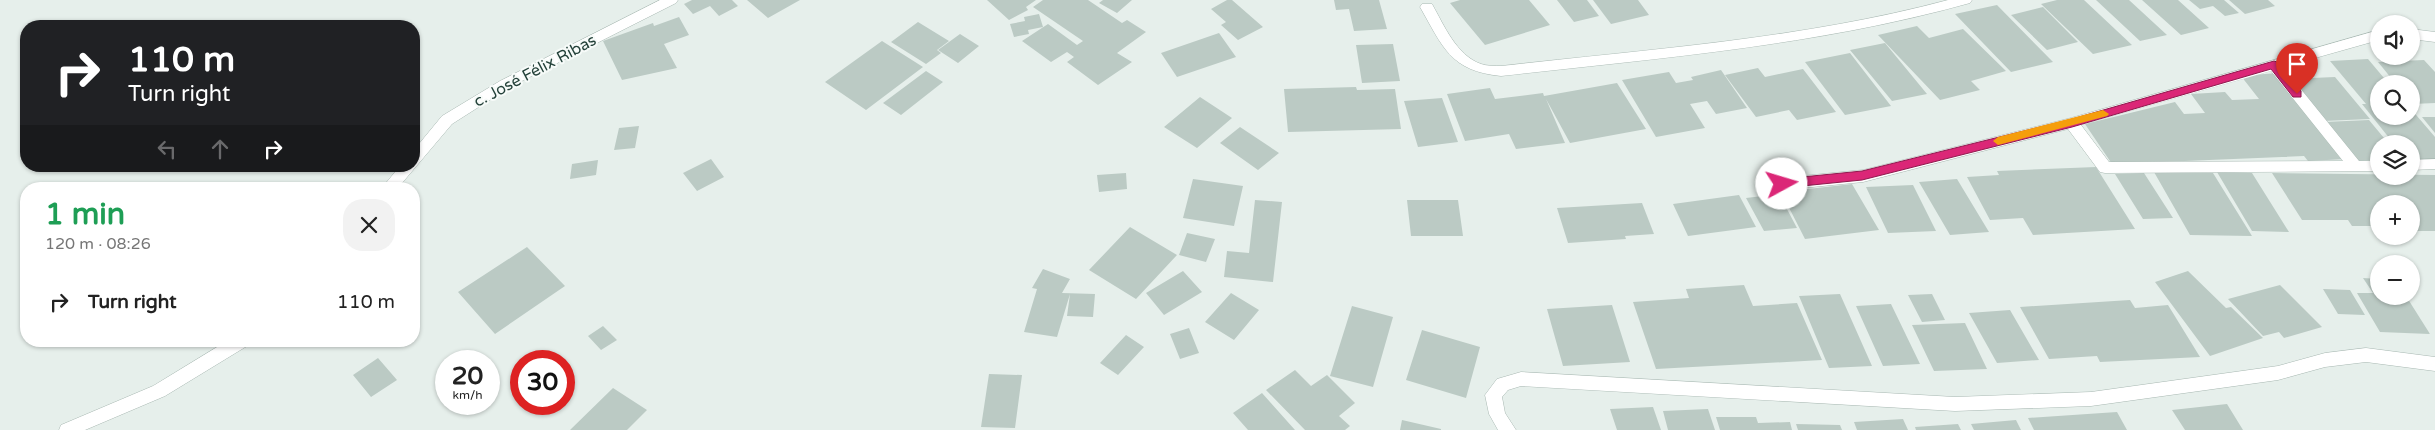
<!DOCTYPE html>
<meta charset="utf-8">
<style>
body{margin:0;font-family:"Varela Round",sans-serif;background:#f2f2f2;color:#222;height:100vh;display:flex;flex-direction:column;font-size:19px;white-space:nowrap}
*{box-sizing:border-box;margin:0}
p{font-size:16px;color:#767676}
.icon{flex:none;width:28px;height:28px;fill:none;stroke:currentColor;stroke-width:2;stroke-linecap:round;stroke-linejoin:round}
.map{position:relative;flex:1;overflow:hidden}
.details{position:absolute;left:20px;top:182px;width:400px;height:165px;display:flex;flex-direction:column;background:#fff;border-radius:20px;box-shadow:0 1px 4px #0004}
.details>*{flex:none}
.top-card{position:absolute;left:20px;top:20px;width:400px;height:152px;border-radius:20px;box-shadow:0 1px 4px #0004;background:#202124;color:#fff;overflow:hidden}
.controls{position:absolute;left:2370px;top:15px;display:grid;gap:10px}
.controls a{display:grid;place-items:center;width:50px;height:50px;border-radius:50%;background:#fff;box-shadow:0 1px 4px #0004;font-size:25px}
.speed{position:absolute;left:435px;top:350px;display:flex;gap:10px;font-size:25px;font-weight:700;text-align:center}
.speed>*{display:grid;place-content:center;width:65px;height:65px;border-radius:50%;background:#fff;box-shadow:0 1px 4px #0004;line-height:1}
.speed small{font-size:12px;font-weight:400}
.speed .limit{border:8px solid #d22;background:#fff;color:#111}
.pin{position:absolute;display:grid;place-items:center;width:42px;height:42px;color:#fff;margin:-51px -21px;border-radius:50% 50% 50% 0;rotate:-45deg;box-shadow:0 0 5px #0007}
.pin .icon{rotate:45deg}
.me{position:absolute;width:55px;margin:-28px;rotate:84deg;stroke-linejoin:round;filter:drop-shadow(0 0 4px #0008)}
.turn{display:flex;align-items:center;gap:18px;height:105px;padding:0 25px;font-size:22px}
.turn .icon{width:65px;height:65px;stroke-width:2.5}
.turn b{display:block;font-size:35px;line-height:42px}
.lanes{display:flex;align-items:center;height:48px;padding:0 25px;background:#0003;justify-content:center;gap:25px;direction:ltr}
.lanes .off{opacity:.35}
.round{display:grid;place-items:center;flex:none;width:52px;height:52px;border-radius:20px;background:#f2f2f2}
.headline{display:flex;align-items:center;justify-content:space-between;height:85px;padding:0 25px}
h1{font-size:30px;font-weight:700;line-height:38px;color:#1e9e55}
ul{padding:0;list-style:none}
li{display:flex;align-items:center;gap:15px;height:70px;padding:0 25px}
li div{flex:1}
li b{display:block;font-size:19px}
li em{font-style:normal}
.map>svg:first-child{display:block}
.building{fill:#bbcac4}
.lines{fill:none;stroke-linecap:round;stroke-linejoin:round}
.minor-casing{stroke:#a8b8b2;stroke-width:1}
.minor{fill:#fff;fill-rule:evenodd}
.route{fill:#db2777;stroke:#8e194d}
.slow{fill:#f59e0b}
.labels{text-anchor:middle;dominant-baseline:central;stroke-width:4;stroke-linejoin:round;paint-order:stroke}
.street-label{font-size:16px;fill:#24423a;stroke:#f7fbf9}
</style>
<div class="map">
<svg width="2435" height="430" viewBox="0 0 2435 430">
<rect width="100%" height="100%" fill="#e6efeb"/>
<path class="building" d="M692,0h40l6,6 -19,10 -9,-10 -17,8 -9,-10z
M747,0h53l-32,18z
M987,0h49l-10,7 2,3 -19,10z
M1043,0h45l34,23 5,-3 19,12 -29,21 15,9 -34,23 -31,-23 7,-5 -7,-5 -16,10 -29,-21 26,-17 29,21 6,-4 -50,-34z
M1103,0h29l-15,13 -18,-10z
M1227,0h5l31,27 -25,13 -17,-15 5,-3 -15,-13z
M1334,0h45l8,29 -33,2 -5,-22 -13,1z
M1460,0h69l21,25 -65,20 -35,-42z
M1557,0h30l12,16 -25,6z
M1593,0h45l11,15 -38,9z
M2057,0h27l48,45 -39,9 -52,-50z
M2096,0h33l38,35 -27,6z
M2142,0h36l31,28 -28,7z
M2189,0h35l15,13 -14,3 -12,-10 -13,3z
M2229,0h39l7,6 -30,8z
M1997,5l56,57 -42,10 -56,-58z
M2043,7l35,35 -31,8 -36,-35z
M1039,14l4,13 -15,3 1,4 -15,3 -4,-13 15,-3 -1,-4z
M679,17l10,18 -25,9 13,24 -55,12 -19,-39 50,-18 1,3z
M918,22l31,19 -12,9 4,3 -15,11 -35,-22z
M1917,26l12,12 34,-9 43,42 -35,10 9,9 -40,10 -62,-65z
M1219,33l17,24 -59,20 -16,-24z
M960,34l19,12 -21,17 -20,-13z
M882,41l41,26 -57,43 -41,-28z
M1885,43l42,51 -35,7 -42,-51z
M1393,44l7,37 -38,2 -6,-38z
M1850,53l41,53 -46,9 -40,-53z
M2368,59l21,25h-10v32h32v-7l24,28v25l-24,1v-19h-17l-32,-40h4l-36,-43z
M2424,60l11,12v31l-22,1 -2,-3v-17h-15l-18,-22z
M1758,68l7,9 38,-8 33,43 -39,8 -8,-10 -33,7 -31,-42z
M1721,70l26,38 -31,6 -9,-13 -17,3 15,24 -49,9 -34,-57 47,-8 7,11 17,-3 -2,-3z
M926,71l17,11 -42,33 -18,-12z
M2277,73l69,86 -38,2 -4,-5 -192,8 -27,-40 90,-22 9,12 21,-1 -14,-19 34,-2 7,8 27,-1 -18,-23z
M2335,77l35,42 -47,2 -34,-42z
M1617,83l29,46 -76,14 -24,-44 19,44 -49,6 -7,-15 -44,7 -18,-47 43,-6 5,11 48,-6 1,3z
M1356,87l1,3 38,-1 6,40 -113,3 -4,-43z
M1200,97l32,21 -35,30 -33,-21z
M1442,98l16,44 -40,5 -14,-46z
M2422,117h13v16z
M2369,120l20,24h-10v16l-24,1 -31,-39z
M639,126l-4,22 -21,2 5,-22z
M1240,127l39,26 -21,17 -38,-27z
M711,159l13,18 -27,14 -14,-18z
M598,160l-2,15 -26,4 2,-15z
M2096,167l39,62 -102,6 -10,-17 -33,2 -23,-43 32,-2 -2,-4z
M2154,172l59,1 39,63 -62,-1z
M2217,172l35,1 37,59 -37,-1z
M1126,173l1,16 -28,3 -2,-17z
M2144,173l29,45 -30,1 -28,-45z
M2272,173l163,2v56h-24v-27h-32v22h-27l-4,-6h-46z
M1193,179l50,7 -9,40 -51,-8z
M1957,179l32,53 -39,3 -31,-53z
M1852,184l27,46 -74,9 -24,-47z
M1913,185l23,46 -48,2 -22,-46z
M1779,194l18,34 -33,3 -18,-33z
M1739,195l17,32 -68,9 -15,-32z
M1255,200l27,2 -9,80 -49,-5 3,-26 22,2z
M1407,200h51l5,36h-52z
M1642,203l12,31 -29,2 1,3 -58,4 -11,-35z
M1130,227l47,28 -41,44 -47,-29z
M1187,233l28,6 -9,23 -27,-7z
M527,247l38,39 -70,48 -37,-42z
M1043,269l27,10 -8,14 33,1 -2,23 -26,-1 3,-22 -13,43 -33,-5 13,-43 -5,-1z
M1183,271l19,21 -38,23 -18,-22z
M2188,271l38,37 5,-1 32,31 -53,18 -55,-74z
M2363,278l16,1v17h27l24,38 -50,-2 -23,-39h16z
M1744,285l9,21 44,-3 25,57 -166,9 -23,-67 56,-4 -3,-9z
M2280,285l42,42 -38,11 -5,-6 -16,4 -35,-37z
M2323,289l27,1 15,25 -27,-1z
M1231,293l28,17 -25,30 -29,-18z
M1840,294l32,72 -43,2 -30,-72z
M1932,294l13,26 -23,2 -14,-27z
M2130,300l5,8 33,-3 32,52 -100,5 -3,-6 -48,3 -29,-52z
M1891,304l29,60 -37,2 -27,-60z
M1612,305l18,57 -67,4 -16,-57z
M1352,306l41,11 -20,70 -43,-11z
M2010,310l29,50 -42,3 -28,-50z
M1965,323l22,46 -53,2 -22,-46z
M603,326l14,14 -16,10 -13,-14z
M1189,328l10,25 -19,6 -10,-25z
M1422,330l58,17 -14,51 -60,-18z
M1126,335l18,12 -26,28 -18,-12z
M378,358l19,22 -26,17 -18,-22z
M1295,370l16,16 16,-11 28,28 -16,13 11,10 -5,4h-40l-39,-40z
M989,374l33,1 -7,53 -34,-1z
M613,388l34,22 -20,20h-57z
M1262,393l33,37h-47l-15,-17z
M2227,404l16,26h-58l-13,-20z
M1653,407l8,23h-44l-7,-21z
M1708,409l7,21h-47l-5,-19z
M2117,412l10,18h-93l-6,-12z
M1716,417h40l2,6 32,-1 2,8h-72z
M1903,419l5,11h-51l-3,-8z
M1402,420l39,9v1h-41z
M2016,420l5,10h-47l-3,-6z
M1796,424l44,1 2,5h-44z
M1958,424l3,6h-45l-1,-3z"/>
<g class="lines">
<defs>
<path id="minor" d="M660,0h18l-2,3 -166,84 -58,37 -55,65h-16l19,-23h14v-16l28,-34 58,-35z
M1948,0h24l-2,3c-154,43 -311,55 -469,73 -51,-5 -58,-29 -81,-69l2,-3h10c12,21 24,51 49,60 6,2 14,2 20,2 150,-17 301,-27 447,-66z
M2411,29l24,3v10l-24,-3z
M2379,30v10l-96,27 76,94h20v10l-274,2 -5,-1 -32,-43 -205,53 -81,8 -5,-2 -2,-4 2,-4 5,-2 81,-8 208,-52zM2271,71l72,90 -234,1 -28,-37z
M2435,159v10l-24,1v-10z
M227,341h22l-2,5 -82,50 -80,34h-26l2,-5 92,-39z
M2366,348l69,9v14l-69,-9 -41,5 -47,13 -187,26 -136,5 -434,-25 -13,4 -6,7 3,16 11,17h-18l-9,-16 -4,-19 12,-16 24,-7 434,25 136,-5 187,-26 47,-13z"/>
</defs>
<use href="#minor" class="minor-casing"/>
<use href="#minor" class="minor"/>
</g>
<path class="route" d="M2274,61l3,1 24,29v6h-8l-22,-28 -199,58 -210,53 -80,8 -5,-4 5,-5 80,-8 210,-52z"/>
<path class="slow" d="M2103,110l6,4 -2,2 -109,29 -5,-4 5,-4z"/>
<g class="labels">
<g class="street-label">
<text transform="translate(535 71) rotate(-28)">c. José Félix Ribas</text>
</g>
</g>
</svg>
<div class="controls">
<a><svg class="icon" aria-label="sound" viewBox="0 0 24 24"><path d="M4 9h4l5-4v14l-5-4H4zM17 9q2 3 0 6"/></svg></a>
<a><svg class="icon" aria-label="search" viewBox="0 0 24 24"><circle cx="10" cy="10" r="6"/><path d="M15 15l6 6"/></svg></a>
<a><svg class="icon" aria-label="layers" viewBox="0 0 24 24"><path d="M12 4l9 5-9 5-9-5zM3 14l9 5 9-5"/></svg></a>
<a>+</a>
<a>−</a>
</div>
<div class="speed"><div>20<small>km/h</small></div><div class="limit">30</div></div>
<div class="pin" style="left:2297px;top:94px;background:#d93025"><svg class="icon" aria-label="arrive" viewBox="0 0 24 24"><path d="M6 21V4h12l-3 4 3 4H6"/></svg></div>
<svg class="me" style="left:1782px;top:184px" viewBox="-20 -20 40 40"><circle r="19" fill="#fff"/><path d="M0-13L10 11 0 6-10 11z" fill="#db2777"/></svg>
<div class="top-card">
<div class="turn"><svg class="icon" aria-label="right" viewBox="0 0 24 24"><path d="M7 20v-9h11M14 6l5 5-5 5"/></svg><div><b>110 m</b>Turn right</div></div>
<div class="lanes"><svg class="icon off" aria-label="left" viewBox="0 0 24 24"><path d="M17 20v-9H6M10 6l-5 5 5 5"/></svg><svg class="icon off" aria-label="ahead" viewBox="0 0 24 24"><path d="M12 20V5M6 11l6-6 6 6"/></svg><svg class="icon" aria-label="right" viewBox="0 0 24 24"><path d="M7 20v-9h11M14 6l5 5-5 5"/></svg></div>
</div>
<section class="details">
<div class="headline"><div><h1>1 min</h1><p>120 m · 08:26</p></div><a class="round"><svg class="icon" aria-label="close" viewBox="0 0 24 24"><path d="M6 6l12 12M18 6L6 18"/></svg></a></div>
<ul>
<li><svg class="icon" aria-label="right" viewBox="0 0 24 24"><path d="M7 20v-9h11M14 6l5 5-5 5"/></svg><div><b>Turn right</b></div><em>110 m</em></li>
</ul>
</section>
</div>
